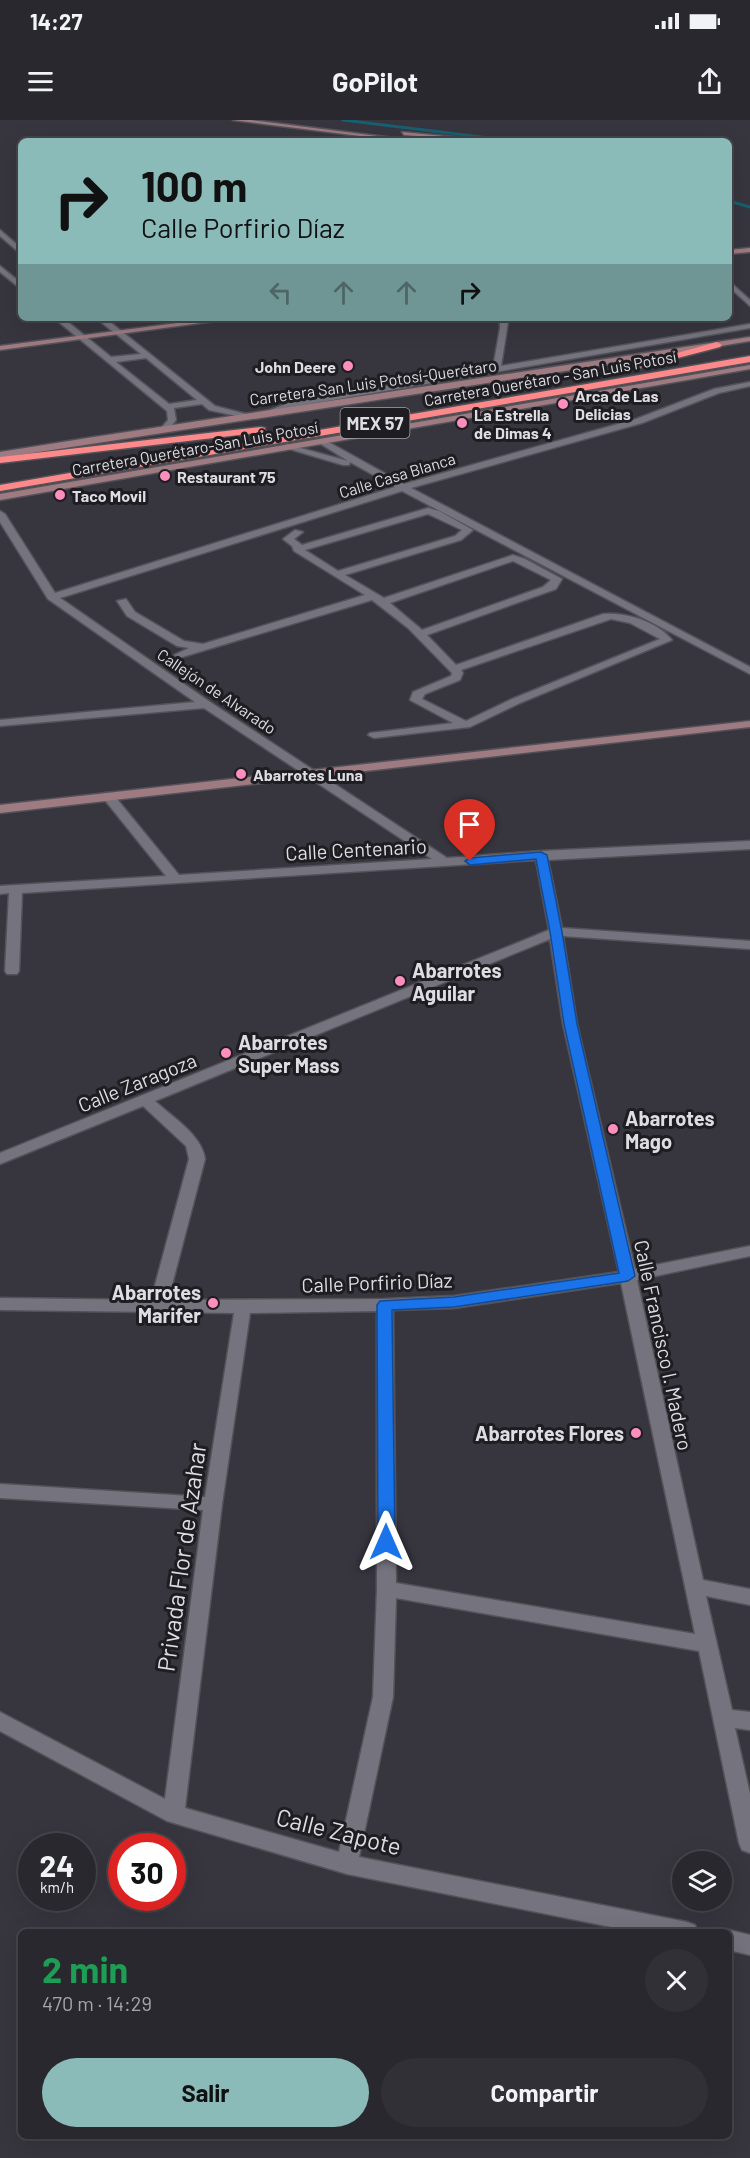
<!DOCTYPE html>
<html lang="es">
<meta charset="utf-8">
<style>
body{margin:0;font-family:Barlow,sans-serif;background:#313036;color:#f1f3f6;height:100vh;display:flex;flex-direction:column;font-size:22px;white-space:nowrap}
*{box-sizing:border-box;margin:0}
p{font-size:20px;color:#a5a6aa}
.icon{flex:none;width:33px;height:33px;fill:none;stroke:currentColor;stroke-width:2;stroke-linecap:round;stroke-linejoin:round}
.map{position:relative;flex:1;overflow:hidden}
.side{position:absolute;left:18px;top:1809px;width:714px;height:210px;display:flex;flex-direction:column;background:#29282e;border-radius:9px;box-shadow:0 6px 24px #0002,0 0 0 2px #45444a}
.side>*{flex:none}
.hud{position:absolute;left:18px;top:18px;width:714px;height:183px;border-radius:9px;box-shadow:0 6px 24px #0002,0 0 0 2px #45444a;background:#8bbbb9;color:#111;overflow:hidden}
.tools{position:absolute;left:672px;top:1731px;display:grid;gap:12px}
.tools a{display:grid;place-items:center;width:60px;height:60px;border-radius:50%;background:#29282e;box-shadow:0 6px 24px #0002,0 0 0 2px #45444a;font-size:30px}
.speed{position:absolute;left:18px;top:1713px;display:flex;gap:12px;font-size:30px;font-weight:700;text-align:center}
.speed>*{display:grid;place-content:center;width:78px;height:78px;border-radius:50%;background:#29282e;box-shadow:0 6px 24px #0002,0 0 0 2px #45444a;line-height:1}
.speed small{font-size:15px;font-weight:400}
.speed .limit{border:9px solid #d22;background:#fff;color:#111}
.pin{position:absolute;display:grid;place-items:center;width:51px;height:51px;color:#fff;margin:-62px -26px;border-radius:50% 50% 50% 0;rotate:-45deg;box-shadow:0 0 6px #0007}
.pin .icon{rotate:45deg}
.me{position:absolute;width:66px;margin:-33px;rotate:0deg;stroke-linejoin:round;filter:drop-shadow(0 0 4px #0008)}
.turn{display:flex;align-items:center;gap:21px;height:126px;padding:0 24px;font-size:27px}
.turn .icon{width:78px;height:78px;stroke-width:2.5}
.turn b{display:block;font-size:42px;line-height:51px}
.lanes{display:flex;align-items:center;height:57px;padding:0 24px;background:#0003;justify-content:center;gap:30px;direction:ltr}
.lanes .off{opacity:.35}
.round{display:grid;place-items:center;flex:none;width:63px;height:63px;border-radius:32px;background:#313036}
.head{display:flex;align-items:center;justify-content:space-between;height:102px;padding:0 24px}
h1{font-size:36px;font-weight:700;line-height:45px;color:#1e9e55}
.button{display:flex;gap:12px;margin-top:auto;padding:12px 24px}
.button a{flex:1;height:69px;border-radius:36px;background:#8bbbb9;color:#111;font-size:24px;font-weight:700;line-height:69px;text-align:center}
.button a+a{background:#313036;color:#f1f3f6}
.status{display:flex;justify-content:space-between;align-items:center;height:42px;padding:0 30px;background:#29282e;direction:ltr}
.status svg{height:16px;fill:currentColor}
header{display:flex;justify-content:space-between;align-items:center;height:78px;padding:0 24px;background:#29282e;font-size:27px;font-weight:700}
.map>svg:first-child{display:block}
.lines{fill:none;stroke-linecap:round;stroke-linejoin:round}
.stream{stroke:#185f71;stroke-width:3}
.street-casing{stroke:#545259;stroke-width:3}
.secondary-casing{stroke:#545259;stroke-width:3}
.highway-casing{stroke:#545259;stroke-width:3}
.street{fill:#75737d;fill-rule:evenodd}
.secondary{fill:#9e7a81;fill-rule:evenodd}
.highway{fill:#fd898a;fill-rule:evenodd}
.route{fill:#1a73e8;stroke:#114b97;stroke-width:1.5}
.poi-dot{fill:#fe8ebb;stroke:#1e1d21;stroke-width:2}
.labels{text-anchor:middle;dominant-baseline:central;stroke-width:6;stroke-linejoin:round;paint-order:stroke}
.far-poi-label{font-size:16px;font-weight:bold;fill:#dedde3;stroke:#1e1d21;text-anchor:start}
.far-street-label{font-size:16px;fill:#dedde3;stroke:#1e1d21}
.shield{fill:#1e1d21;stroke:#a4a3a9;stroke-width:1.5}
.shield-label{font-size:18px;font-weight:bold;fill:#dedde3}
.street-label{font-size:20px;fill:#dedde3;stroke:#1e1d21}
.poi-label{font-size:20px;font-weight:bold;fill:#dedde3;stroke:#1e1d21;text-anchor:start}
.near-street-label{font-size:24px;fill:#dedde3;stroke:#1e1d21}
</style>
<div class="status"><b>14:27</b><svg viewBox="0 0 49 12"><path d="M0 12V9h3v3zM5 12V6h3v6zM10 12V3h3v9zM15 12V0h3v12zM26 1h20v11H26zM47 4h2v5h-2z"/></svg></div>
<header><svg class="icon" aria-label="menu" viewBox="0 0 24 24"><path d="M4 6h16M4 12h16M4 18h16"/></svg>GoPilot<svg class="icon" aria-label="share" viewBox="0 0 24 24"><path d="M12 15V3M7 8l5-5 5 5M5 13v7h14v-7"/></svg></header>
<div class="map">
<svg width="750" height="2038" viewBox="0 0 750 2038">
<rect width="100%" height="100%" fill="#37353e"/>
<g class="lines">
<path class="stream" d="M343,0l171,21
M729,81l21,6"/>
<defs>
<path id="street" d="M0,110l21,18v6l-21,-18z
M0,146l21,17v6l-21,-17z
M729,161l21,19v6l-21,-19z
M54,198h9l48,39 30,-3 -45,-36h9l110,88 35,9 -4,3 -37,-8 -7,-6 -28,4 2,12 -7,9h-6l-1,-2 6,-7 -1,-9zM146,238l51,42 -28,4 -53,-42z
M494,198h9l5,4 -7,44 249,-42v4l-458,79 -23,8 -4,-3 26,-10 202,-34 7,-40v-5z
M750,262v4l-31,7 -77,30 -231,65 339,179v7l-348,-183 -342,107 150,104 237,156 94,-7 209,-10v8l-202,11 14,68 188,13v8l-187,-13 14,88 58,245 115,-23v10l-113,24 66,300 47,9v16l-44,-9 26,114 18,2v18l-15,-2 15,66v59l-8,-3 -3,-7 -40,-192 -303,-53 -3,99 -34,160 328,65 8,3 3,7h-62l-289,-58 -180,-53 -167,-90v-19l165,87 38,-289 -203,-12v-14l205,13 29,-184 -234,-3v-12l151,2 38,-141 -3,-13 -43,-40 -143,58v-11l549,-223 -13,-70 -514,33 -3,78 -2,3h-10l-2,-3 4,-78 -9,1v-8l166,-10 -62,-77v-6h8l67,82 253,-16 -228,-151 -204,18v-6l195,-18 -147,-103 -48,-77v-11l5,3 50,79 340,-106 -45,-25 -1,3h-6l-57,-17v-4l62,17 -32,-20 7,-2 81,45 232,-65 78,-30zM550,819l13,85 56,248 -165,24 -69,3 -217,1 37,-141c-3,-24 -33,-42 -50,-58zM621,1163l74,351 -299,-51 -3,-273 61,-2zM377,1191v278l-4,108 -34,155 -154,-44 37,-304 28,-191z
M428,388l11,3 34,19 -12,10 -116,35 39,23 129,-43 12,4 37,20 -6,10 -129,46 29,30 147,-51c23,-2 55,8 69,26l-152,63 -50,24 -96,11 -6,-3 2,-2 83,-10 -43,-23 3,-8 38,-16 1,-3 -44,-45 -36,-28 -193,58 -5,-3 15,-7 -12,-2 -50,-30 -10,-15 9,-2 9,13 49,29 19,3 162,-49 -71,-44 -2,-5 -9,-7 12,-9 8,2 -9,7 8,6zM428,394l34,16 -7,6 -117,35 -33,-21zM513,441l38,19 -8,7 -121,43 -32,-27zM611,499l19,4 30,16 -148,60 -46,22 -44,-22 3,-5 35,-14 3,-7 -2,-3z
M729,1810l21,5v20l-21,-5v-18h-6z"/>
<path id="secondary" d="M233,0h18l167,21h-18z
M402,12l73,7 3,2 -74,-6z
M750,128v4l-21,2v-4z
M216,198h22l-238,32v-4z
M750,217v4l-94,16 -656,101v-6l94,-15z
M750,245v4l-750,131v-6z
M750,601v6l-750,86v-8z"/>
<path id="highway" d="M717,222l5,3 -2,2 -100,26 -5,-3z
M750,236v6l-750,129v-6z
M261,307l4,1v4l-265,31v-6z"/>
</defs>
<use href="#street" class="street-casing"/>
<use href="#secondary" class="secondary-casing"/>
<use href="#highway" class="highway-casing"/>
<use href="#street" class="street"/>
<use href="#secondary" class="secondary"/>
<use href="#highway" class="highway"/>
</g>
<path class="route" d="M541,732l6,3 15,77 15,92 58,252 -7,5 -174,26 -62,3 3,232 -3,5 -6,2 -6,-2 -2,-5 -1,-237 3,-4 74,-4 165,-24 -55,-249 -14,-92 -14,-73 -66,6 -5,-4 5,-3z"/>
<g class="poi-dot">
<circle cx="348" cy="246" r="6"/>
<circle cx="563" cy="284" r="6"/>
<circle cx="462" cy="303" r="6"/>
<circle cx="165" cy="356" r="6"/>
<circle cx="60" cy="375" r="6"/>
<circle cx="241" cy="654" r="6"/>
<circle cx="400" cy="861" r="6"/>
<circle cx="226" cy="933" r="6"/>
<circle cx="613" cy="1009" r="6"/>
<circle cx="213" cy="1183" r="6"/>
<circle cx="636" cy="1313" r="6"/>
</g>
<g class="labels">
<g class="far-poi-label">
<text x="336" y="246" text-anchor="end">John Deere</text>
<text x="575" y="275">Arca de Las<tspan x="575" dy="18">Delicias</tspan></text>
<text x="474" y="294">La Estrella<tspan x="474" dy="18">de Dimas 4</tspan></text>
<text x="177" y="356">Restaurant 75</text>
<text x="72" y="375">Taco Movil</text>
<text x="253" y="654">Abarrotes Luna</text>
</g>
<g class="far-street-label">
<text transform="translate(550 258) rotate(-10)">Carretera Querétaro - San Luis Potosí</text>
<text transform="translate(373 262) rotate(-8)">Carretera San Luis Potosí-Querétaro</text>
<text transform="translate(195 328) rotate(-10)">Carretera Querétaro-San Luis Potosí</text>
<text transform="translate(397 355) rotate(-17)">Calle Casa Blanca</text>
<text transform="translate(217 571) rotate(34)">Callejón de Alvarado</text>
</g>
<rect class="shield" x="340.5" y="288" width="69" height="30" rx="4.5"/>
<g class="shield-label">
<text x="375" y="303">MEX 57</text>
</g>
<g class="street-label">
<text transform="translate(356 729) rotate(-3)">Calle Centenario</text>
<text transform="translate(137 962) rotate(-22)">Calle Zaragoza</text>
<text transform="translate(377 1162) rotate(-2)">Calle Porfirio Díaz</text>
<text transform="translate(664 1225) rotate(78)">Calle Francisco I. Madero</text>
</g>
<g class="poi-label">
<text x="412" y="850">Abarrotes<tspan x="412" dy="23">Aguilar</tspan></text>
<text x="238" y="922">Abarrotes<tspan x="238" dy="23">Super Mass</tspan></text>
<text x="625" y="998">Abarrotes<tspan x="625" dy="23">Mago</tspan></text>
<text x="201" y="1172" text-anchor="end">Abarrotes<tspan x="201" dy="23">Marifer</tspan></text>
<text x="624" y="1313" text-anchor="end">Abarrotes Flores</text>
</g>
<g class="near-street-label">
<text transform="translate(181 1437) rotate(-82)">Privada Flor de Azahar</text>
<text transform="translate(339 1711) rotate(14)">Calle Zapote</text>
</g>
</g>
</svg>
<div class="tools">
<a><svg class="icon" aria-label="layers" viewBox="0 0 24 24"><path d="M12 4l9 5-9 5-9-5zM3 14l9 5 9-5"/></svg></a>
</div>
<div class="speed"><div>24<small>km/h</small></div><div class="limit">30</div></div>
<div class="pin" style="left:470px;top:741px;background:#d93025"><svg class="icon" aria-label="arrive" viewBox="0 0 24 24"><path d="M6 21V4h12l-3 4 3 4H6"/></svg></div>
<svg class="me" style="left:386px;top:1422px" viewBox="-20 -20 40 40"><path d="M0-17L14 15 0 8-14 15z" fill="#1a73e8" stroke="#fff" stroke-width="4"/></svg>
<div class="hud">
<div class="turn"><svg class="icon" aria-label="right" viewBox="0 0 24 24"><path d="M7 20v-9h11M14 6l5 5-5 5"/></svg><div><b>100 m</b>Calle Porfirio Díaz</div></div>
<div class="lanes"><svg class="icon off" aria-label="left" viewBox="0 0 24 24"><path d="M17 20v-9H6M10 6l-5 5 5 5"/></svg><svg class="icon off" aria-label="ahead" viewBox="0 0 24 24"><path d="M12 20V5M6 11l6-6 6 6"/></svg><svg class="icon off" aria-label="ahead" viewBox="0 0 24 24"><path d="M12 20V5M6 11l6-6 6 6"/></svg><svg class="icon" aria-label="right" viewBox="0 0 24 24"><path d="M7 20v-9h11M14 6l5 5-5 5"/></svg></div>
</div>
<section class="side">
<div class="head"><div><h1>2 min</h1><p>470 m · 14:29</p></div><a class="round"><svg class="icon" aria-label="close" viewBox="0 0 24 24"><path d="M6 6l12 12M18 6L6 18"/></svg></a></div>
<div class="button"><a>Salir</a><a>Compartir</a></div>
</section>
</div>
